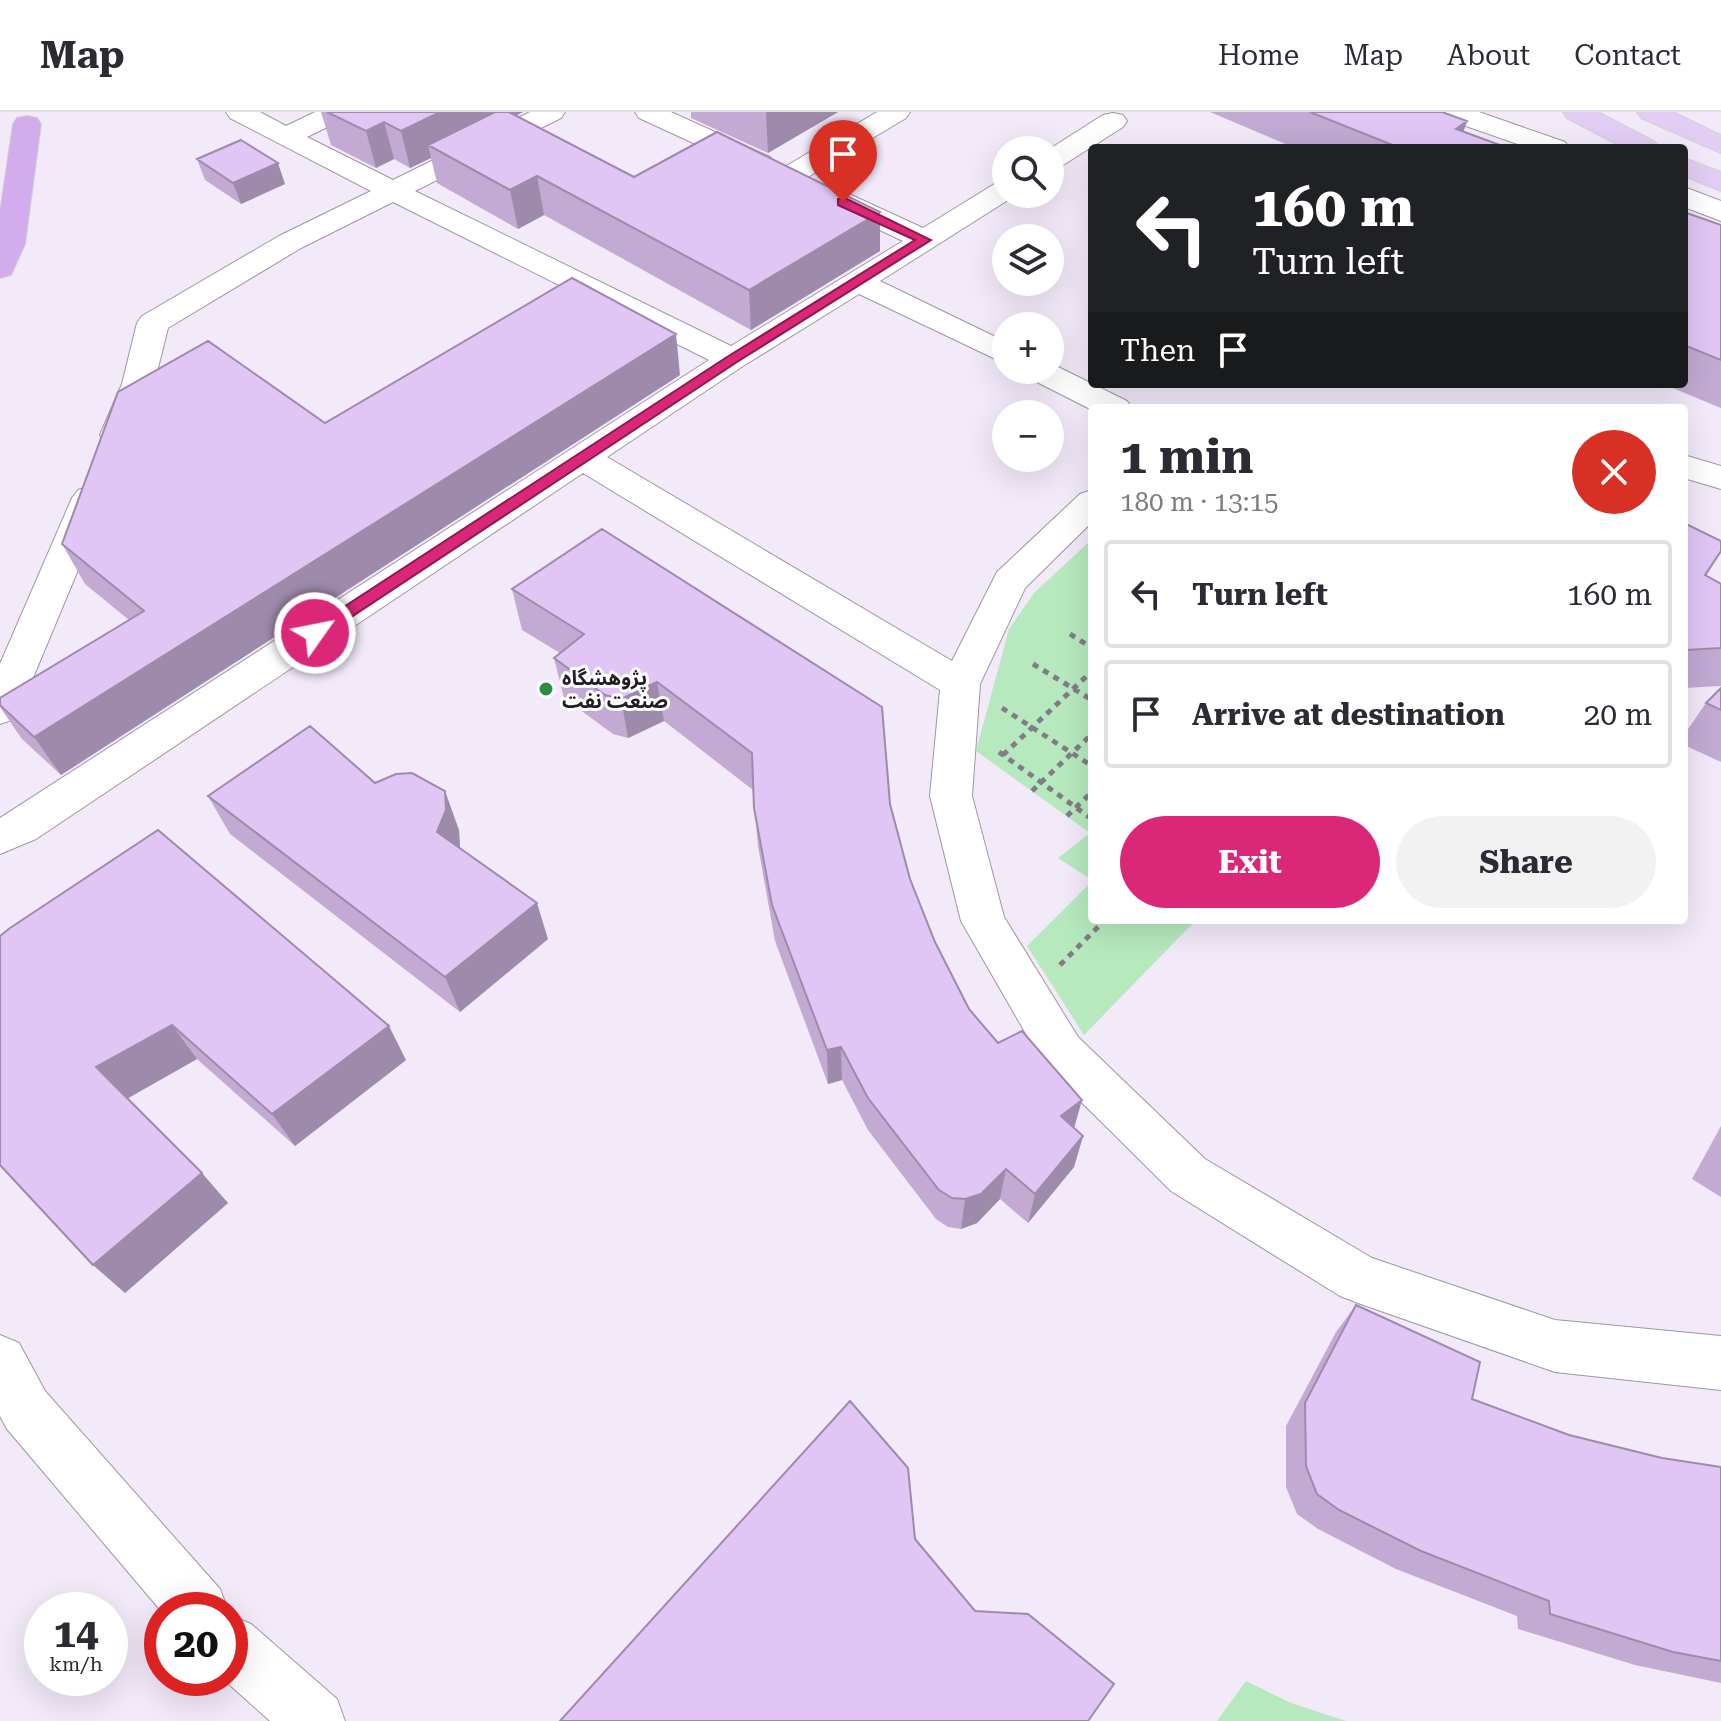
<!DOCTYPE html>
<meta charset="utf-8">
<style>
body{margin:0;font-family:"Roboto Serif","Noto Sans Arabic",serif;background:#f2f2f3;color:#2b2b33;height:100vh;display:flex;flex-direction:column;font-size:30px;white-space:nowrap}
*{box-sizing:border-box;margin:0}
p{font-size:26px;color:#7c7c81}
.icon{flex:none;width:44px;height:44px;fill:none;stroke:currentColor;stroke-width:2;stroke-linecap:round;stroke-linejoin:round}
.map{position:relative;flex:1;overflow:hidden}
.details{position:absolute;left:1088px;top:292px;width:600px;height:520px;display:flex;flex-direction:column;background:#fff;border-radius:8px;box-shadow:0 8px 32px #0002}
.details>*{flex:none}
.top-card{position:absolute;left:1088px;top:32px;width:600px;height:244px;border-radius:8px;box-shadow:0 8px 32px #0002;background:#202124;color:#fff;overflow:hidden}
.buttons{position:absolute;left:992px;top:24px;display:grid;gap:16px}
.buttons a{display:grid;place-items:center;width:72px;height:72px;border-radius:50%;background:#fff;box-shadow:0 8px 32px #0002;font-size:40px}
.speed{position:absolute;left:24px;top:1480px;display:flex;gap:16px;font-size:40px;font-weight:700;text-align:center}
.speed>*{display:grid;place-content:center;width:104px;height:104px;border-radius:50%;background:#fff;box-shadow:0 8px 32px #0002;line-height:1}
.speed small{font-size:20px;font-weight:400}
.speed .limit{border:12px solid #d22;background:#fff;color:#111}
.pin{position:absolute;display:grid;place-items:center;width:68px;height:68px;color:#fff;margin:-82px -34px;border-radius:50% 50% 50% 0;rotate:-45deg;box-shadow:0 0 8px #0007}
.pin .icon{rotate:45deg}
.me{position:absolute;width:88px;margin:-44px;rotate:57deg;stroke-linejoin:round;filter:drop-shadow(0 0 6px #0008)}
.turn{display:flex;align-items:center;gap:28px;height:168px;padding:0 32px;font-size:36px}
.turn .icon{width:104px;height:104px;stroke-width:2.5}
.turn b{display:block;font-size:56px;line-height:68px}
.then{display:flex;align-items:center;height:76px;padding:0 32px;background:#0003;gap:16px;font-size:30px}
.round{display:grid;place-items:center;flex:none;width:84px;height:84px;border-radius:42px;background:#f2f2f3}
.headline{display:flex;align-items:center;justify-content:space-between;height:136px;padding:0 32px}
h1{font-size:48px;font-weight:700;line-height:60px}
.primary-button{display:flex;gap:16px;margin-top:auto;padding:16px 32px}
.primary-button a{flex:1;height:92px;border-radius:48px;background:#db2777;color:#fff;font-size:32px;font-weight:700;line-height:92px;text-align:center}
.primary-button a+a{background:#f2f2f3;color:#2b2b33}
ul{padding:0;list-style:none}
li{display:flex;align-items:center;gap:24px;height:108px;margin:0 16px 12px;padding:0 16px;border:4px solid #e1e1e2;border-radius:8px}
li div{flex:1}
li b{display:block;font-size:30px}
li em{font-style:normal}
header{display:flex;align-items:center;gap:48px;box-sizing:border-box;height:112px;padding:0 40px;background:#fff;border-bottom:2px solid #e1e1e2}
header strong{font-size:38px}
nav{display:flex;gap:44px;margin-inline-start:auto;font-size:28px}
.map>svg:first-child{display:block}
.green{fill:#b6e9bd}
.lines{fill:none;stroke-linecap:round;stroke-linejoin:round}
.minor-casing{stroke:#9f96a5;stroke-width:2}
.major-casing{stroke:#d2d2d3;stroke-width:2}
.highway-casing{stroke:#d2d2d3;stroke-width:2}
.path{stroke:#827c87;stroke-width:5;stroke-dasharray:6 6;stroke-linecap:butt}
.minor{fill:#fff;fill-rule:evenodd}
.major{fill:#e4cdf4;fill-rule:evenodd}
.highway{fill:#d2aced;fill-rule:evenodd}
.wall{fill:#c2aad3}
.shaded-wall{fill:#9e8bac}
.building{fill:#e1c6f5;stroke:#9e8bac;stroke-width:2}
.route{fill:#db2777;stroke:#8e194d;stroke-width:2}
.poi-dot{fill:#288e44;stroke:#fff;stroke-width:3}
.labels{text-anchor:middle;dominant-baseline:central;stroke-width:6;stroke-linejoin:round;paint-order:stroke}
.poi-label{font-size:20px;font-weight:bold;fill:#201d23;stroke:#fff;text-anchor:start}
</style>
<header>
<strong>Map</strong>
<nav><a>Home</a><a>Map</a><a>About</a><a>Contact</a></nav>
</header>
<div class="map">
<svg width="1721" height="1609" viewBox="0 0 1721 1609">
<rect width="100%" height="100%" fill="#f2e9f9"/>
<path class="green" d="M1092,427v341l-34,-22 32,-25 -114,-82 33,-122 25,-36z
M1092,769v39h104l-112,115 -57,-89z
M1246,1569l45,22 55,18h-129z"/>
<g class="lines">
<defs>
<path id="minor" d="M226,0h34l26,14 29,-14h35l-4,6 -39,19 86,43 137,-68h35l-4,6 -146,73 316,155 172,-105 -87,-41 -4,-6 4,-6 10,-3 10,3 87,40 73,-45 10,-3v14l10,1 -136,86 126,61v22l-147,-70 -116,72 -136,91 345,204 45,-89 83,-78 12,-4v32l-67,66 -45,96 -8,112 32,121 74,120 127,122 167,99 183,62 166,16v54l-166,-18 -197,-69 -18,-7 -169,-105 -127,-126 -83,-144 -31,-125 10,-106 -357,-217 -547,366 -36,15v-36l709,-458 -316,-158 -92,46 -133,80 -14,56 -20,51 -5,8 -12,3 -12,-3 -5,-8 22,-51 15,-61 5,-7 137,-80 92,-45 -141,-73z
M635,0h36l99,45 4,6 -4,6 -10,2 -10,-2 -111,-51z
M877,0h33l-4,6 -108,65 -10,3 -10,-3 -4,-6 4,-6z
M1439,0h40l86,30 4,6h-40l-86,-30z
M1113,1l10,2 4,6 -4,6 -63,40 -10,2 -2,-19 55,-35z
M1684,75l37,14v20l-37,-14z
M1050,251l77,38 5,7 -40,2 -65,-33 -5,-7h28z
M1684,343l37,11v23l-37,-11z
M90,374l12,4 6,8 -88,211 -6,10 -14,5v-60l72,-166 6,-8z
M0,1223l19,8 26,48 175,198 8,21 -66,2 -155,-183 -7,-13z
M230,1503l21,9 86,75 8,22h-75l-48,-43h8z"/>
<path id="major" d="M1563,0h35l57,30 4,6h-35l-57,-30z
M1637,0h36l48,23v18l-80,-35z
M1684,46l37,14v19l-37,-15z"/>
<path id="highway" d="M27,4l10,2 4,6 -16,120 -14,31 -11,3v-66l13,-88 4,-6z"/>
</defs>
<use href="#minor" class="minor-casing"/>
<use href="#major" class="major-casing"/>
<use href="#highway" class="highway-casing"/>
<path class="path" d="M1070,522l22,14
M1033,552l59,36
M1002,596l90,58
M999,640l93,67
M1003,643l89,-84
M1032,679l60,-57
M1067,704l25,-24
M1060,853l45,-45"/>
<use href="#minor" class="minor"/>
<use href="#major" class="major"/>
<use href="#highway" class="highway"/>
</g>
<path class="wall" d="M321,0h202l-7,4 118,61 246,74 -129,79 -207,-115 -26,14 -81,-46 -6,-25 -21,10 -16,-9 -18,9 -45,-23z
M691,0h147l-70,41 -77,-35z
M1210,0h232l25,9 -4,11 45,16h-213z
M197,47l88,25 -44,20 -36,-24z
M1684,100l37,13v183l-58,-24h21z
M680,263l-619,400 -39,-36 -22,-32v-9l129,-78 -44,-36 -23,-40 263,-121z
M1684,411l37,29 -15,24 15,8v102l-37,2z
M512,477l378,215 20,75 25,63 34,67 29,34 76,85 9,8 -9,31 -46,56 -28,-24 -23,24 -16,6 -13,-2 -12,-8 -68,-89 -26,-50 -14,4 -53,-143 -17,-95 -5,-56 -89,-69 -36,17 -15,-4 -49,-36 -10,-40 6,-5 -38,-23z
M1721,576v74l-37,-17v-10l22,-32z
M375,671l84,47 1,18 88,91 -88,73 -230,-178 -22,-38z
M0,824l406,124 -111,86 -98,-87 -70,39 101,105 -103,90z
M1721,1014v71l-29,-18z
M1356,1193l116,94 97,36 93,23 59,9v216l-86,-18 -117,-36 -1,-13 -121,-47 -78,-40 -21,-15 -11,-27v-61l50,-94z"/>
<path class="shaded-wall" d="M440,0h83l-81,40 -14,-7 3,13 -21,10 -9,-37z
M767,0h71l-70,41 -2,-40z
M1467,9l-9,27 -2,-19z
M384,10l10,37 -18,9 -10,-37z
M278,51l7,21 -44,20 -8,-21z
M537,64l7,39 -26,14 -8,-39z
M880,100v39l-129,79 -2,-40z
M676,222l4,41 -619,400 -27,-38z
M657,570l7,39 -36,17 -7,-39z
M445,679l14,39 1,18 -23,-16z
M537,791l11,36 -88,73 -15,-35z
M172,913l25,34 -72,41 -29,-33z
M389,914l17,34 -111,86 -23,-32z
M841,935l1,33 -14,4 -1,-34z
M1082,988l-9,32 -12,-16z
M1083,1024l-9,31 -46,56 7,-29z
M1006,1057l-6,30 -23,24 -16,6 4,-30z
M202,1061l26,30 -103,90 -32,-28z"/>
<path class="building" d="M327,0h113l-39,19 -17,-9 -18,9z
M495,0h14l125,65 83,-45 163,80 -131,78 -212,-114 -27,14 -82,-45z
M1310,0h132l25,9 -11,8 52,19h-108z
M241,28l37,23 -45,20 -36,-24z
M1684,100l37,13v135l-37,-15z
M572,166l104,56 -642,403 -34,-32v-7l144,-87 -82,-67 56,-152 90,-51 117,82z
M1684,411l37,18v10l-16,24 16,9v64l-35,2 -2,-8z
M602,417l280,178 8,97 20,75 25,63 34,67 29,34 24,-12 60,69 -21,16 22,20 -48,58 -29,-25 -25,25 -16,5 -13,-1 -13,-8 -71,-92 -27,-51 -14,3 -55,-145 -18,-97 -2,-55 -95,-71 -36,17 -16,-4 -51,-37 30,-24 -72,-45z
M1721,576v22l-15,-7z
M310,614l65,57 21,-9 16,-1 33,18 1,19 -9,22 100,71 -92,74 -237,-181z
M158,718l231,196 -117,88 -100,-89 -76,42 106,106 -109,92 -93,-100v-229l10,-8z
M1356,1193l124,57 -8,37 97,36 93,23 59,9v194l-48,-9 -123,-38 -1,-13 -128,-50 -82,-41 -22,-16 -11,-28 -1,-63z
M850,1289l58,67 7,71 60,72 53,3 86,70 -26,37h-528z"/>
<path class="route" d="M838,87h9l84,41 -194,122 -416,275h-11v-8l417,-272 188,-117 -77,-35z"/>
<circle class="poi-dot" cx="546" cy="577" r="8"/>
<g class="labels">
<g class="poi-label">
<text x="562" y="566">پژوهشگاه<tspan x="562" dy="23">صنعت نفت</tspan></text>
</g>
</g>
</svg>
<div class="buttons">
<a><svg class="icon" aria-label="search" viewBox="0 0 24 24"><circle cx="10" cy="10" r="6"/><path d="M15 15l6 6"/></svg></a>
<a><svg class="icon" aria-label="layers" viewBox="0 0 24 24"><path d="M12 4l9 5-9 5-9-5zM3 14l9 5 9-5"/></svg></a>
<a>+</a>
<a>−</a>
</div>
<div class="speed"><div>14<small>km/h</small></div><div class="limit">20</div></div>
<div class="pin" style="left:843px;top:90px;background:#d93025"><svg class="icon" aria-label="arrive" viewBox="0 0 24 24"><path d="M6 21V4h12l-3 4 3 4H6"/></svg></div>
<svg class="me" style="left:315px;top:521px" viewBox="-20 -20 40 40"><circle r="17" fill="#db2777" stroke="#fff" stroke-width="3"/><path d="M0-11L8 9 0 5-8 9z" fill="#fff"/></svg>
<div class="top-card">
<div class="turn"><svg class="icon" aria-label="left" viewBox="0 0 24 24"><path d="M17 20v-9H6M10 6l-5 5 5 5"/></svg><div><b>160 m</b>Turn left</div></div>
<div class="then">Then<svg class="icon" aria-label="arrive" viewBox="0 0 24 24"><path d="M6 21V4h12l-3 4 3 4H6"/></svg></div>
</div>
<section class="details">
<div class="headline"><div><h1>1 min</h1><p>180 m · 13:15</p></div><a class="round" style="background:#d93025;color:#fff"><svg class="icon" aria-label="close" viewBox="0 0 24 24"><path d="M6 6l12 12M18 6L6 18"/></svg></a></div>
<ul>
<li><svg class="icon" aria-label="left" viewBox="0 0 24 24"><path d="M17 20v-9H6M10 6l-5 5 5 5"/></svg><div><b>Turn left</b></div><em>160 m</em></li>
<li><svg class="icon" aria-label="arrive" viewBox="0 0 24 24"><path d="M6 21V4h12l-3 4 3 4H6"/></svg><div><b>Arrive at destination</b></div><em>20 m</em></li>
</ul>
<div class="primary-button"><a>Exit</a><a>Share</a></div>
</section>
</div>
